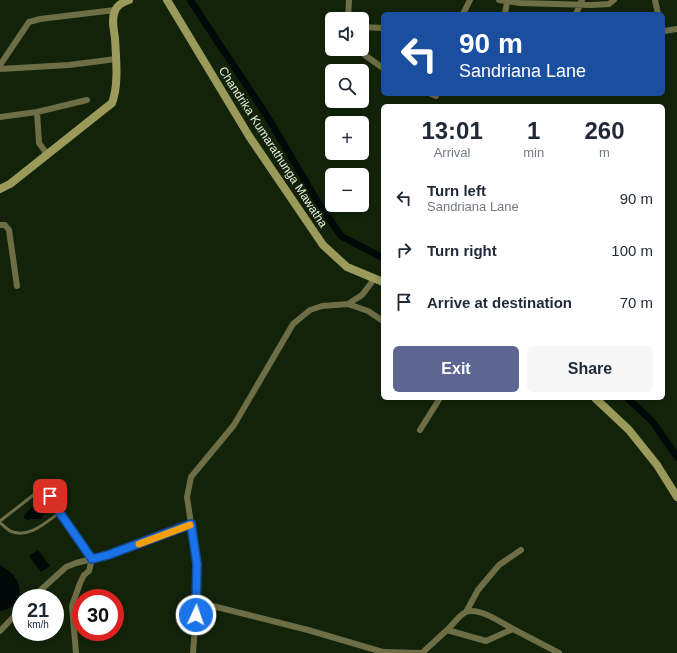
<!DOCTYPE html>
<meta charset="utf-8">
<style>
body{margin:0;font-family:Helvetica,sans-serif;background:#f6f6f7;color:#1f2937;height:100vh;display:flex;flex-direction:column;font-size:15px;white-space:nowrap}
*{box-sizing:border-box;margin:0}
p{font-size:13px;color:#747a83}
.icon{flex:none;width:22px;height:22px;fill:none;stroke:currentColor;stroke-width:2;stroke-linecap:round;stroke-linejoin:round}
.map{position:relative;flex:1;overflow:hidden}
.details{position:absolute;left:381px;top:104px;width:284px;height:296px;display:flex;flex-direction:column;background:#fff;border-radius:6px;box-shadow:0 2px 6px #0003}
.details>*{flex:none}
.hud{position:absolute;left:381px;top:12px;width:284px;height:84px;border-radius:6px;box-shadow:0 2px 6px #0003;background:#1a4fa0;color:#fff;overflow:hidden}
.controls{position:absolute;left:325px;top:12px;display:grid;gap:8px}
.controls a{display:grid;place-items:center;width:44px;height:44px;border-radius:6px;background:#fff;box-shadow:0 2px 6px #0003;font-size:20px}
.speed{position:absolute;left:12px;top:589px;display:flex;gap:8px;font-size:20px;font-weight:700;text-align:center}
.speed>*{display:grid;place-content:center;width:52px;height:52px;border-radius:50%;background:#fff;box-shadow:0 2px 6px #0003;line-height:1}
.speed small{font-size:10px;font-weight:400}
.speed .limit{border:6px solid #d22;background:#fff;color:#111}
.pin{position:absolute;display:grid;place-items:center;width:34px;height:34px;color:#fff;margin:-17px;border-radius:8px;box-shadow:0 2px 6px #0006}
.me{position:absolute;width:44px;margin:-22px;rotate:3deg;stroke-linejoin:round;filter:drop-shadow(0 0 3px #0008)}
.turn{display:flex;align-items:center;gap:14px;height:84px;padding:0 12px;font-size:18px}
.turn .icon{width:52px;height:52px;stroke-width:2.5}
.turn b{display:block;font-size:28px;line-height:34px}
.eta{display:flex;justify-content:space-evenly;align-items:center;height:68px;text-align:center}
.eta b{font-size:24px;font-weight:700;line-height:28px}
.primary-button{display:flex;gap:8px;margin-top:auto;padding:8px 12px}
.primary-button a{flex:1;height:46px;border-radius:6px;background:#5d6690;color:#fff;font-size:16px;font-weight:700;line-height:46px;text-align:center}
.primary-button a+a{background:#f6f6f7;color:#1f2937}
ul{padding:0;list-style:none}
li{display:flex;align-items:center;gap:12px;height:52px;padding:0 12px}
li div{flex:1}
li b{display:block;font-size:15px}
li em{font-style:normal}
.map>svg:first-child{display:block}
.water{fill:#000808}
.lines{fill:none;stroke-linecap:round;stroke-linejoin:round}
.canal{stroke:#000808;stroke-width:7}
.lane{stroke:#6d6d46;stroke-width:3}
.street{stroke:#6d6d46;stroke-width:6}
.secondary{stroke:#9b9a5b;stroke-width:8}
.route-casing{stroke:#114b97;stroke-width:10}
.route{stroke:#1a73e8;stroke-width:7}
.slow{stroke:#f59e0b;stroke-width:7}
.labels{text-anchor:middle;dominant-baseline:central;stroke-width:4;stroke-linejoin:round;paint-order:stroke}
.street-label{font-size:12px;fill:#e6f1e1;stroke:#12230a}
</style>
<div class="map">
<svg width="677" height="653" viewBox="0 0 677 653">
<rect width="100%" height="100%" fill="#12230a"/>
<path class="water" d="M38,501h4l4,3 1,6 -6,9h-11l-1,2 -5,-3v-3z
M38,550l12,16 -9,6 -12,-16z
M0,565c7,4 15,10 18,18 6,13 -5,27 -18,28z"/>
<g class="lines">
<path class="canal" d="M190,0l77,116 49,83 25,37 42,22
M627,398l25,23 25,36"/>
<path class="lane" d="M0,521l36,-28 7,-1 7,4 9,17 33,46
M0,523c3,2 7,6 10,8 19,8 35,-8 49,-18"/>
<path class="street" d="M499,0l21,3 71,2 18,-1 5,-4
M655,0l3,14
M463,14l7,-14
M505,14l2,-12
M576,14l6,-14
M348,19l1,-19
M362,27l21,1
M663,29l1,2 13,-2
M358,49l8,7 17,12
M0,65l29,-43 11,-3 75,-9
M0,69l69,-4 47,-6
M431,94l5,2v-2
M37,112l2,31 8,11
M0,117l37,-5 50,-12
M0,225h5l4,5 8,56
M348,304l14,-9 13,-17
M420,430l20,-32
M32,598l34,-31 10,-4 32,-8 83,-31
M197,602l111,28 78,23
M466,612l12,-22 21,-25 22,-15
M447,630c6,-5 12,-15 19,-18 13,-5 36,11 47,17
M0,631l21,-22
M384,652l38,1 25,-23 39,11 27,-12 46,24
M76,653l-4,-47 8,-23 4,-8 5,-4 3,-12
M193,653l4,-51v-38l-10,-67 4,-20 43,-52 59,-101 17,-14 12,-4 26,-2 20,7 15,10"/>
<path class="secondary" d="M167,0l82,136 74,109 24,22 36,15
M0,189l10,-5 102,-81c7,-18 4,-45 3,-65 -1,-8 -4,-19 0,-27 2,-6 8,-9 14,-11
M595,398l34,32 28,35 20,32"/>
</g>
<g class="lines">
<defs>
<path id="route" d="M50,496l10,17 32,46 16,-4 83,-31 6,40 -1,51"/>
</defs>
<use href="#route" class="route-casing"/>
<use href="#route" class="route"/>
<path class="slow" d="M139,544l51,-19"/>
</g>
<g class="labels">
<g class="street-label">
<text transform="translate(273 147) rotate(57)">Chandrika Kumarathunga Mawatha</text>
</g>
</g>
</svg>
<div class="controls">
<a><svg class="icon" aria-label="sound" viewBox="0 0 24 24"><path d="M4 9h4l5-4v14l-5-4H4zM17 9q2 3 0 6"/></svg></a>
<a><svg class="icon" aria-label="search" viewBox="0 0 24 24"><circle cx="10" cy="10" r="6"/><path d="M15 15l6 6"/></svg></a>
<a>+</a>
<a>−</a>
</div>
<div class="speed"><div>21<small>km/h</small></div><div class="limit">30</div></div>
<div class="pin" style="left:50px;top:496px;background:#d93025"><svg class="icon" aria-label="arrive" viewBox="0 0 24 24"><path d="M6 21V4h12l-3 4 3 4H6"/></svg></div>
<svg class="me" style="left:196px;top:615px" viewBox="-20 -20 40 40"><circle r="17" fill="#1a73e8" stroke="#fff" stroke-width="3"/><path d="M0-11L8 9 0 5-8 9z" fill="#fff"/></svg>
<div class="hud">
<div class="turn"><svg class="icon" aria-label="left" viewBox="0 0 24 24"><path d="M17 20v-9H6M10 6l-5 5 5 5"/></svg><div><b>90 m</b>Sandriana Lane</div></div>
</div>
<section class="details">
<div class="eta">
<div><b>13:01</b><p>Arrival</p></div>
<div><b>1</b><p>min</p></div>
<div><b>260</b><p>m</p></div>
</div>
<ul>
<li><svg class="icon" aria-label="left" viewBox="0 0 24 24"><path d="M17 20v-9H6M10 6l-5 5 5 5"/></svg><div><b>Turn left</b><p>Sandriana Lane</p></div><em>90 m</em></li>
<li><svg class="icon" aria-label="right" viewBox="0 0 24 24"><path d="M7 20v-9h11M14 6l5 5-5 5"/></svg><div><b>Turn right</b></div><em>100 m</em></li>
<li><svg class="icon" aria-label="arrive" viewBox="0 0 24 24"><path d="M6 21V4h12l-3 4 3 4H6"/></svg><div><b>Arrive at destination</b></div><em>70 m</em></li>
</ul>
<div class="primary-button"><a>Exit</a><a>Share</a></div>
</section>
</div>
